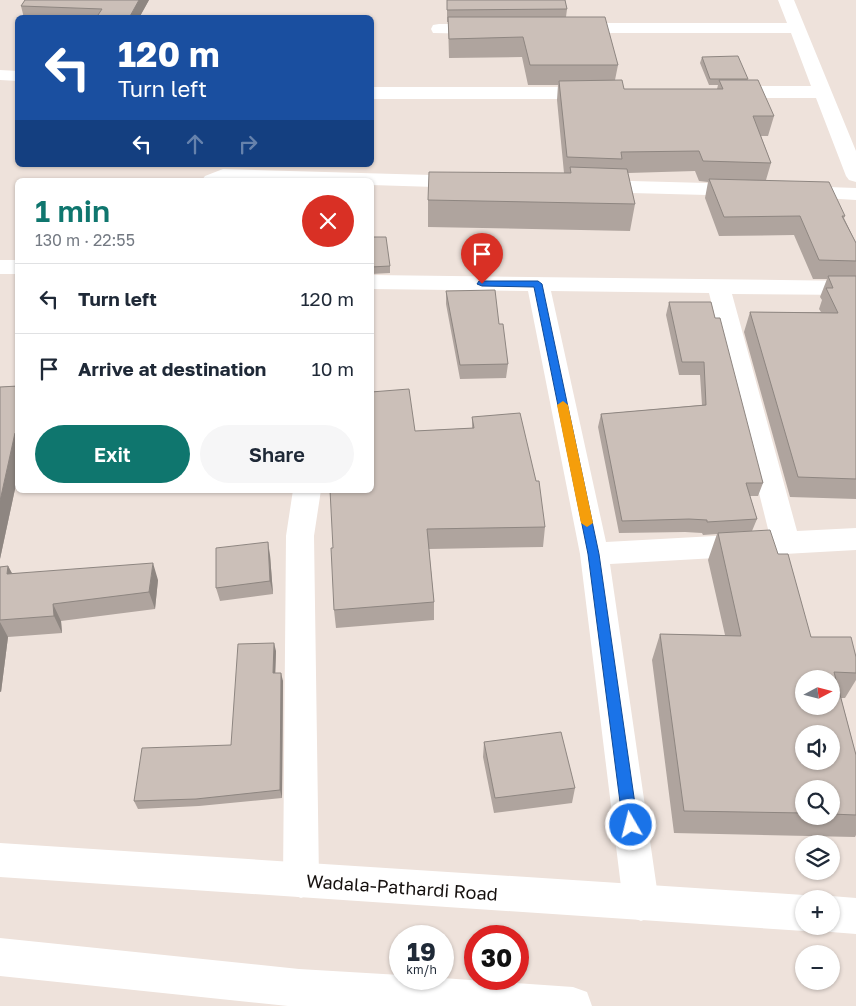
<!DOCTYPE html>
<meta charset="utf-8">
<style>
body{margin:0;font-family:"Golos Text",sans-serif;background:#f6f6f7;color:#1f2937;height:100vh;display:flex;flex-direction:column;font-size:19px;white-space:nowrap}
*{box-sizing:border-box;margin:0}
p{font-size:16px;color:#747a83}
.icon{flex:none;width:28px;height:28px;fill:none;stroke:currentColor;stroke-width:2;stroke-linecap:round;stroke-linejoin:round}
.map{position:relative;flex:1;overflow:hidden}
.panel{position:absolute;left:15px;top:178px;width:359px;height:315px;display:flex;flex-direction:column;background:#fff;border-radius:8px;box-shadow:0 1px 4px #0004}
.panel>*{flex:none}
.guide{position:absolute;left:15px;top:15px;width:359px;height:152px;border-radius:8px;box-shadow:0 1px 4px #0004;background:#1a4fa0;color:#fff;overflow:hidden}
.needle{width:32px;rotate:83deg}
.fabs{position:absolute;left:795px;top:670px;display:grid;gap:10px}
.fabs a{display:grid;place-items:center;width:45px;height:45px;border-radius:50%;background:#fff;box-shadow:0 1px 4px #0004;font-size:25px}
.speed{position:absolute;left:389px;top:925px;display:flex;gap:10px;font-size:25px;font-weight:700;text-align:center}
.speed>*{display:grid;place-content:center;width:65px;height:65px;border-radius:50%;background:#fff;box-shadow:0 1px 4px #0004;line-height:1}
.speed small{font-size:12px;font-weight:400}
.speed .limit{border:8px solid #d22;background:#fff;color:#111}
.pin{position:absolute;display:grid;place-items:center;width:42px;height:42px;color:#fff;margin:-51px -21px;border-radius:50% 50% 50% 0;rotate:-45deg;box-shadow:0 0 5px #0007}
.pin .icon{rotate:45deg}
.me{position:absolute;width:55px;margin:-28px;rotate:352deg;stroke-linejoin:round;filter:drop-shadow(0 0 4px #0008)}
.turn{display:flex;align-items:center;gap:18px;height:105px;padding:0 20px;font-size:22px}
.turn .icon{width:65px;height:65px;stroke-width:2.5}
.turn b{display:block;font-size:35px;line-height:42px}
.lanes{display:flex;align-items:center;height:48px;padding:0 20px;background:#0003;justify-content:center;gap:25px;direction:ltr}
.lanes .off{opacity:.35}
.round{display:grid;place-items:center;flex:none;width:52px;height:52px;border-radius:26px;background:#f6f6f7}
.headline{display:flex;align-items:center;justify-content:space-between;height:85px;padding:0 20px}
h1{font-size:30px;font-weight:600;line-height:38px;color:#0f766e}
.primary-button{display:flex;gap:10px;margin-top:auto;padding:10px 20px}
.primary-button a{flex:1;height:58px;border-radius:30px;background:#0f766e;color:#fff;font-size:20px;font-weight:600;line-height:58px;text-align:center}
.primary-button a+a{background:#f6f6f7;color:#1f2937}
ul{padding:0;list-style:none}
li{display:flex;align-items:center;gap:15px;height:70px;padding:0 20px;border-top:1px solid #e0e1e3}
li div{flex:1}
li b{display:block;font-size:19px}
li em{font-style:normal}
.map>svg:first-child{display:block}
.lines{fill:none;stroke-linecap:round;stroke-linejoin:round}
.minor{fill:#fff;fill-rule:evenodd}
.secondary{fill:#fff;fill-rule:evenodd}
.wall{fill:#afa49e;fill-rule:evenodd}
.shaded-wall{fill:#8e8681}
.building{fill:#cbbfb8;stroke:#8e8681;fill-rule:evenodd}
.route{fill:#1a73e8;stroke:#114b97}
.slow{fill:#f59e0b}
.labels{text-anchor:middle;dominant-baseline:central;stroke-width:4;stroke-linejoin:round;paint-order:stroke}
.near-street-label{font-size:18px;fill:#16110f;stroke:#fff}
</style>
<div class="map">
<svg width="856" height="1006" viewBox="0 0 856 1006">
<rect width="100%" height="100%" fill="#eee2db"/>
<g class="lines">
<path class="minor" d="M778,0h16l62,151v31l-7,-2 -3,-4 -30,-78h-89l-7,-2 -2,-4 2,-4 7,-2h84l-20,-53h-220l-6,-1 -2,-4 2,-4 6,-1h216z
M439,24h46l6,1 2,4 -2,4 -6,1 -52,-1 -2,-4 2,-4z
M0,70l18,1v10l-18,-1z
M371,87h223l7,2 2,4 -2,4 -7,2h-223z
M223,169l244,7 7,2 3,4 -3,4 -7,2 -96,-3v-5h-169l3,-4z
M593,180l152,4 7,2 3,4 -3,4 -7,2 -152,-4 -7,-2 -3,-4 3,-4z
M798,186l58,2v12l-65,-4 -3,-4 3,-4z
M0,260h18v14h-18z
M371,275l485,6v14l-124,-1 65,237 59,-3v22l-246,14 49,339 -5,13 -13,5 -13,-5 -5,-13 -43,-349 -52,-263 -157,-2zM551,291l158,2 60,240 -163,9z
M293,490h28l-7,46 5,344 -5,13 -13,5 -13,-5 -5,-13 3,-344z"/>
<path class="secondary" d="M0,843l804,52 10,4h-10v27h12l-12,5 -804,-54z
M831,896l25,2v36l-25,-2 -13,-5 13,-1v-27h-7z
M0,938l299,31 101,6v4l42,-1 131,9 14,5 5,14h-304l-288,-30z"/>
</g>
<path class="wall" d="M25,0h124l-10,18h-115l-3,-12z
M447,0h118l2,9 -1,8 52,48 -3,15 9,9h93l1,-4h-9l-9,-22 2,-6 46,22 -1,1 27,36 -6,20h-7l10,27 -5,17 79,36 -1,2 12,25v256l-66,-2 -46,-165 6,-20h71l-2,-3 3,-9 -2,-3 7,-18h-14l-19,-44 -75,1 -14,-38 3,-16 -9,-1 -4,-10 -67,2 7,31 -5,27 -202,-4v-27l136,-27 -7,-73 1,-15h-30l-6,-28 -73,1 -1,-36h-1z
M371,237l19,29v7l-19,1z
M446,291l53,33 9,40 -2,14 -46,1 -14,-75z
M669,302l46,16 48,165 -5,13h-8l7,23 -5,12 26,23 33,83 45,20v23l-11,18h-4l15,57v80l-1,2 -181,-4 -22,-173 8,-26 65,1 -17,-75 9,-26 -14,1 -1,-2 -17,-1 -66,1 -21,-106 3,-13 101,-9 -2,-30h-21l-13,-60zM804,789h27v27h-27z
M18,386v89l-18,84v-172z
M472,417l73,110 -2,20 -114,2 5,53v18l-98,8 -2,-18 37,-120 44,-59 57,-3z
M270,555l3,39 -53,7 -4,-13z
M8,566l4,7 146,7 -3,29 -94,12 1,12 -54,4 -7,55h-1v-125z
M276,651l-1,22 8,8 -1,117 -83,8 -61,3 -4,-8 97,-56z
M484,742l91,46 -3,15 -78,10 -11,-56z"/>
<path class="shaded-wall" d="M139,0h10l-10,18h-10z
M15,433l3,7v35l-18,84v-58z
M268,542l2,13 3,39 -3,-13z
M153,563l5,17 -3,29 -6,-17z
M8,566l9,17 -10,-9z
M53,604l8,17 1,12 -8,-17z
M0,622l8,15 -7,55 -1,-1z
M274,643l2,8 -1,31 -2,-9z
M281,673l2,8 -1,117 -2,-8z"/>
<path class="building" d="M25,0h114l-10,18h-33l6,-9 -81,-3z
M447,0h118l2,9 -120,1z
M448,17h157l13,48h-88l-7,-28 -74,2z
M738,56l10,23h-38l-8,-22z
M622,80l2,9h99l-4,-9h39l16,36h-21l18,47 -68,-2 -4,-10 -78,1 1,7 -55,-2 -8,-76z
M570,167l57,2 8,35 -207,-4 1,-28 142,1z
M709,179l120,3 16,34h-3l14,27v18l-37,-1 -19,-44 -76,1z
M371,237h15l4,29 -19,1z
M828,276h28v203l-58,-2 -48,-165 88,1 -12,-25h7z
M495,290l4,34h4l5,40 -48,1 -14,-74z
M669,302h42l4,16h5l43,165h-17l11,36 -50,3v-2l-18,-1 -67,2 -21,-107 105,-9 -2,-43h-22z
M18,386v47h-3l-15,68v-114z
M409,389l6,42 59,-3 -2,-11 48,-4 16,68h3l6,46 -118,2 7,73 -100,8 -3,-62h2l-3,-58h41v-98z
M770,530l8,24h10l23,83h40l5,20v16l-22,-1 22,83v60l-25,-1v-25h-27v24l-120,-2 -24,-177 81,2 -23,-103zM804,679h27v27h-27zM804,734h27v27h-27z
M268,542l2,39 -54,7v-40z
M153,563l-4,29 -96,12 1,12 -54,4v-53l8,-1 -1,8z
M274,643l-1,30h8l-1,117 -84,9 -62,2 8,-53 89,-3 7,-101z
M561,732l14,56 -80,10 -11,-56z"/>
<path class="route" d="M479,281h59l4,3 57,270 39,271 -2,5 -5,2 -5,-2 -3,-5 -35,-271 -54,-267 -52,-1 -5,-2z"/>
<path class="slow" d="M563,401l5,4 25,118 -6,4 -6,-4 -24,-118z"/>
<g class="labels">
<g class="near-street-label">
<text transform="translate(402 887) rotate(4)">Wadala-Pathardi Road</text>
</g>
</g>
</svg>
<div class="fabs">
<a><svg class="needle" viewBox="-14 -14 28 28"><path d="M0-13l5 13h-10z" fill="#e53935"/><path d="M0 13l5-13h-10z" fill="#747a83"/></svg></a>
<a><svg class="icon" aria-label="sound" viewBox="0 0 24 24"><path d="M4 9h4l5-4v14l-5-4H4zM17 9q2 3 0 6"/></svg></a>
<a><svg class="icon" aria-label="search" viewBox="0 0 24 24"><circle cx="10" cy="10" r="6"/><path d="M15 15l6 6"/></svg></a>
<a><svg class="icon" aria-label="layers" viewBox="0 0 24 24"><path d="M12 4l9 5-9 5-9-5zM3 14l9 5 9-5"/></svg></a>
<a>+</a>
<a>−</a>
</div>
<div class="speed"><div>19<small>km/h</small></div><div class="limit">30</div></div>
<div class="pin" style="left:482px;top:284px;background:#d93025"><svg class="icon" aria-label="arrive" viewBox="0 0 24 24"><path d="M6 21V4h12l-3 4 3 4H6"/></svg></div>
<svg class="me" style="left:631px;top:825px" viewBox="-20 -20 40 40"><circle r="17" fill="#1a73e8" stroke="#fff" stroke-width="3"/><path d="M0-11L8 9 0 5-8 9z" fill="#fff"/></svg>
<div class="guide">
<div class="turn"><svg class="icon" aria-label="left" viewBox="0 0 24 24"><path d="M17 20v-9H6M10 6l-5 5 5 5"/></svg><div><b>120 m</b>Turn left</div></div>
<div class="lanes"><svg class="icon" aria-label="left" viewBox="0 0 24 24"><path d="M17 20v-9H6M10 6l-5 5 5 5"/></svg><svg class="icon off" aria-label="ahead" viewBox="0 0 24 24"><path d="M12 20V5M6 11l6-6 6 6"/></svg><svg class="icon off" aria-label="right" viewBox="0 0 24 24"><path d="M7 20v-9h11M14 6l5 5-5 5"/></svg></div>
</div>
<section class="panel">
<div class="headline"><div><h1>1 min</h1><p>130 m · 22:55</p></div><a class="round" style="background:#d93025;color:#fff"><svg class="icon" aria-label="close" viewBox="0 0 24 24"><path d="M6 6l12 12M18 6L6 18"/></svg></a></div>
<ul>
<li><svg class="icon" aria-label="left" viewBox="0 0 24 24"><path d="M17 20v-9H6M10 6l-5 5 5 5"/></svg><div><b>Turn left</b></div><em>120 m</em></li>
<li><svg class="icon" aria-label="arrive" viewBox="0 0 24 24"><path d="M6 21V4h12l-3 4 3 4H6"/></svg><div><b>Arrive at destination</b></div><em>10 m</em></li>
</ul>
<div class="primary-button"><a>Exit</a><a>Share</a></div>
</section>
</div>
